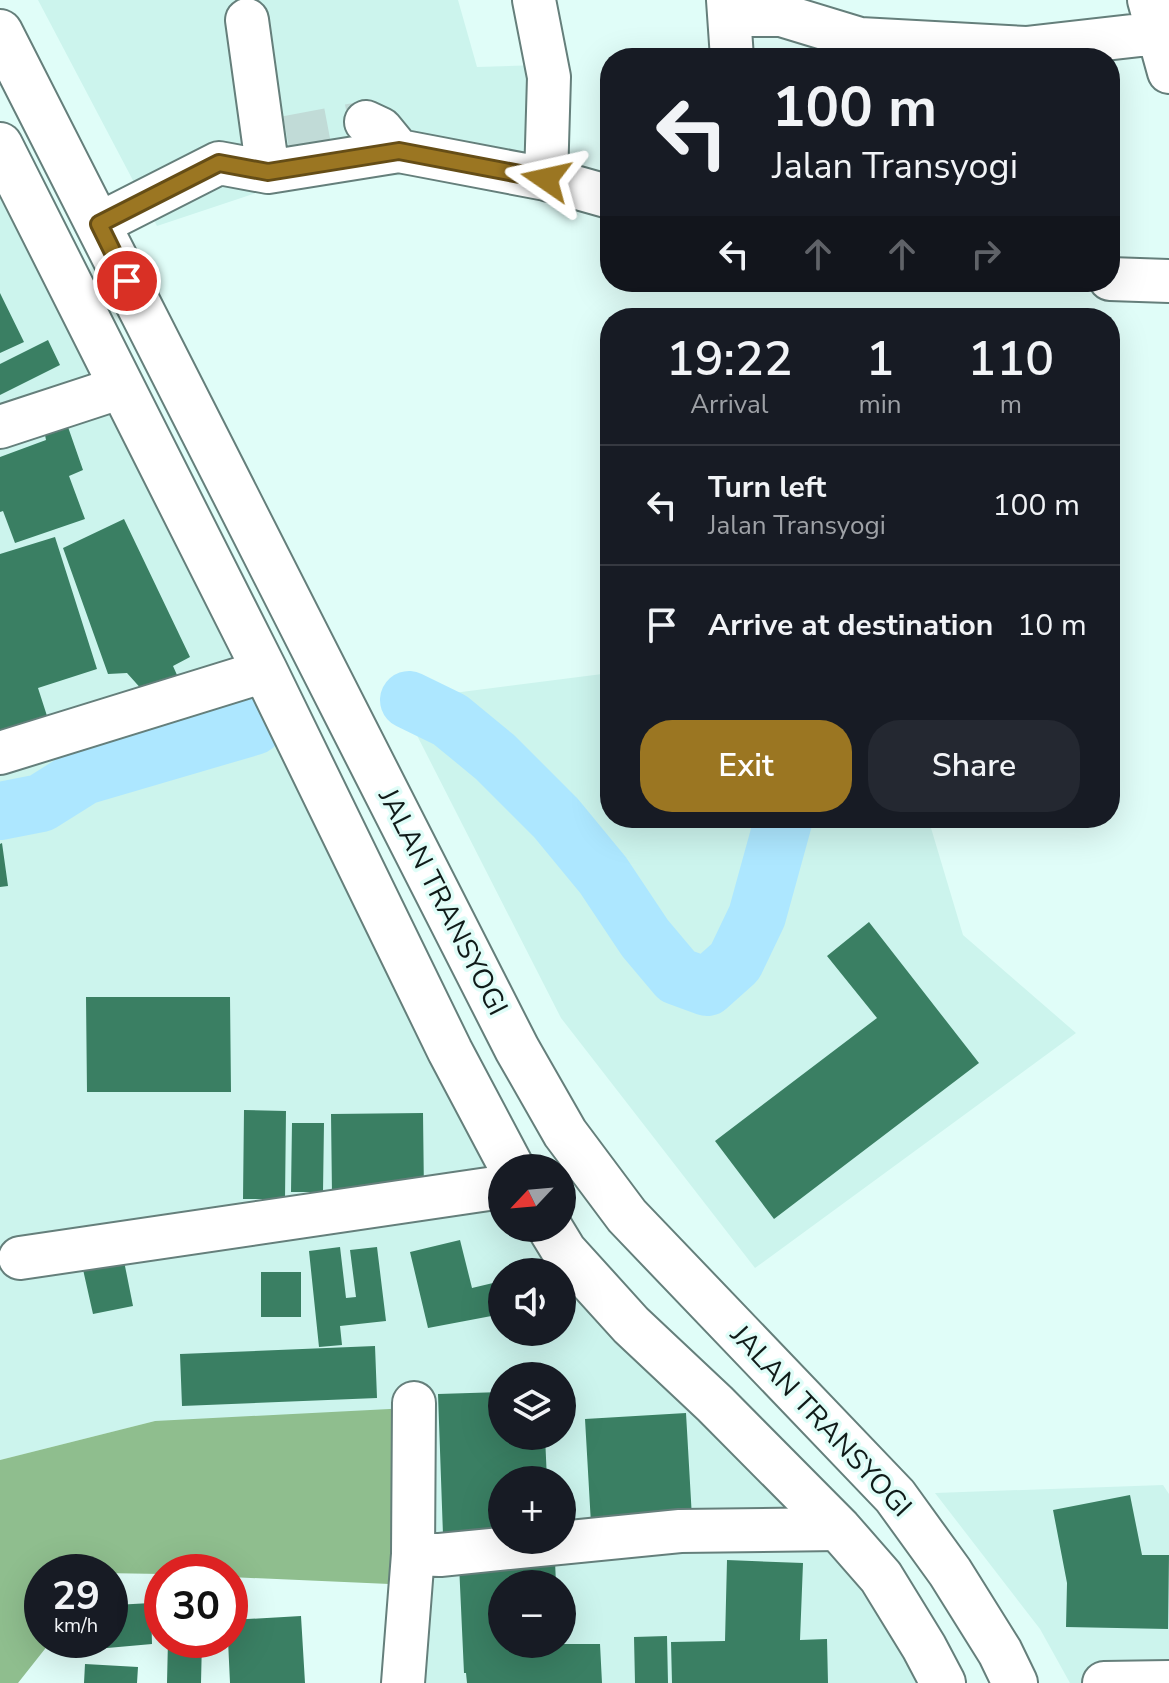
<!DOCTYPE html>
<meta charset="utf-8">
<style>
body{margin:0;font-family:"Nunito Sans",sans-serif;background:#242831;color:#f1f3f6;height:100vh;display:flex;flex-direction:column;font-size:30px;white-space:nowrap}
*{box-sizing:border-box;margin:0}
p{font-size:26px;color:#9ea1a6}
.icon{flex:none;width:44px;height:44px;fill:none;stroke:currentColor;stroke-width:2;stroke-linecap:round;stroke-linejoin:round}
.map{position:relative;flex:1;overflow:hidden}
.side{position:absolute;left:600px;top:308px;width:520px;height:520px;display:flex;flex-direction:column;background:#171b24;border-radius:32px;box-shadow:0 8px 32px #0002}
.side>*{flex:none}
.banner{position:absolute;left:600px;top:48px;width:520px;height:244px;border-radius:32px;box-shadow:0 8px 32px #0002;background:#171b24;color:#f1f3f6;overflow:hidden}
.needle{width:52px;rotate:244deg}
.buttons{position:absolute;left:488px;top:1154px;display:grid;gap:16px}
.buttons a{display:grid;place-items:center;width:88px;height:88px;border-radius:50%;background:#171b24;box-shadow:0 8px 32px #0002;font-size:40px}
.speed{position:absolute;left:24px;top:1554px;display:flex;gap:16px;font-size:40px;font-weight:700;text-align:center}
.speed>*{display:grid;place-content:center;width:104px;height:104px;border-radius:50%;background:#171b24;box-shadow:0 8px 32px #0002;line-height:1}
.speed small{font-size:20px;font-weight:400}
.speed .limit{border:12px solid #d22;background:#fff;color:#111}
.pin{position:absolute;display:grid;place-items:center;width:68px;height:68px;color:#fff;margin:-34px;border:4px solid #fff;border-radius:50%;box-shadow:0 2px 8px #0007}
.me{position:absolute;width:88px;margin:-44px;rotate:281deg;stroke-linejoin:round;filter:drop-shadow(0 0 6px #0008)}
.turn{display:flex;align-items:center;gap:28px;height:168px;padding:0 40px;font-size:36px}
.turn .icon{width:104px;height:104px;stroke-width:2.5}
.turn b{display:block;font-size:56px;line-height:68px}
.lanes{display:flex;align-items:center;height:76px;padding:0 40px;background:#0003;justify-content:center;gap:40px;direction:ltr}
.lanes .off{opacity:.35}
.eta{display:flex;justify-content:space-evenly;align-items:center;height:136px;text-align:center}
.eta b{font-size:48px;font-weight:600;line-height:56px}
.button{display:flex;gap:16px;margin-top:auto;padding:16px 40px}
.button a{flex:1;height:92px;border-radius:32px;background:#9b7622;color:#fff;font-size:32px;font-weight:600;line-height:92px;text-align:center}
.button a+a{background:#242831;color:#f1f3f6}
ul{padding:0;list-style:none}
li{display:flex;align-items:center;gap:24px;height:120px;padding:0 40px;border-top:2px solid #363941}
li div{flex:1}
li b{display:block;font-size:30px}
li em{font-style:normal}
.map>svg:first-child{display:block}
.built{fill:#ccf4ed;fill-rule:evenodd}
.forest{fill:#8fbe8e}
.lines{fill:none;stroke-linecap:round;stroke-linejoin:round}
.river{stroke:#ade7ff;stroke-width:58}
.building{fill:#3a7f63}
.minor-tunnel{stroke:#c1dbd7;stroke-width:42;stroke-dasharray:42 21;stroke-linecap:butt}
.minor-casing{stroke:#657f7b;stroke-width:46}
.highway-casing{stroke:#657f7b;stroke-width:48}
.minor{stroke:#fff;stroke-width:42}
.highway{stroke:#fff;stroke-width:44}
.route-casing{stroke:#654d16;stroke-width:20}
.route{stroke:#9b7622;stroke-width:14}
.labels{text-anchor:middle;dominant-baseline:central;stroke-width:7;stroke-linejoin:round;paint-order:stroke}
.street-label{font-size:28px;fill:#101b19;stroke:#e0fdf8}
</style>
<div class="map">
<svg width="1169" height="1683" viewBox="0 0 1169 1683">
<rect width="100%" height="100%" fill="#e0fdf8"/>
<path class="built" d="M38,0h420l19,67 61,-2 -7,125 -50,-15 -174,1 -150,50z
M0,198l502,971v59h31l281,292 108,163h-521l20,-176 -266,-86 -155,39zM502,1272h60v60h-60zM502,1376h60v60h-60zM502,1480h60v60h-60zM502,1584h60v60h-60z
M610,673v145h318l35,117 113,98 -321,235 -194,-250 -162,-318z
M1163,1485l6,9v189h-99l-30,-54 -105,-136z"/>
<path class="forest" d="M409,1408l3,177 -182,-8v-5h-68v2l-120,-2v68h10l-34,43h-18v-223l155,-39z"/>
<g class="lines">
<path class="river" d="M409,700l41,20 45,37 61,61 47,57 42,63 32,38 30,11 28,-25 22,-46 27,-98
M0,811l41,-8 43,-27 170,-50"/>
</g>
<path class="building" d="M0,293l24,49 -24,11z
M48,340l12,25 -60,30v-31z
M68,427l15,43 -14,6 16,43 -70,24 -12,-32 -3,1v-55l46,-17 -1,-5z
M124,519l66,138 -17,9 4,9 -33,17 -17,-19 -19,1 -45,-126z
M55,537l42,132 -59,19 10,31 -48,16v-181z
M2,843l6,43 -8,1v-43z
M869,922l110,141 -205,156 -59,-78 162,-123 -50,-62z
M86,997h144l1,95h-144z
M244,1110l42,1 -1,88h-42z
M423,1113l1,82h-92l-1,-81z
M292,1123h32l-1,69h-32z
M460,1240l12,48 21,-5 3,10h5l1,21 -74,14 -18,-76z
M340,1247l6,51 10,-1 -6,-47 27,-3 9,74 -46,5 2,19 -23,2 -10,-96z
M123,1256l10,50 -40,8 -11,-49z
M261,1272h40v45h-40z
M375,1346l2,52 -195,8 -2,-52z
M502,1392v44h43l2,44h-45v53l-59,2 -5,-141z
M686,1413l6,105 -101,6 -6,-105z
M1130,1495l12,60h27l-1,74 -102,-2 1,-44 -14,-73z
M727,1560l76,3 -3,77 27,-1 1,44h-156l-1,-41 54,-1z
M555,1561l1,23h-54v60h98l2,39h-135l-1,-10h-2l-5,-109z
M151,1603l1,41 -56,5 -1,-9h15v-12h7l-2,-23z
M301,1616l4,67h-75l-2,-43h2v-20z
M667,1636l1,47h-33l-1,-46z
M168,1640h34l-1,43h-34z
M85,1664l53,3 -1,16h-53z"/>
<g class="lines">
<path class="minor-tunnel" d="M287,137l79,-15"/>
<defs>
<path id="minor" d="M534,0l15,77 -3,102
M728,0l4,58
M1149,0l20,72
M729,15h52l79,24 166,9 132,-15
M247,20l21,152
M366,122l15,7 18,22
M99,224l120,-61 49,9 131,-21 147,28 64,18
M1110,279l59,2
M0,427l122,-40
M0,753l265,-82
M20,1258l482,-71
M413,1554l1,-151
M403,1683l10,-129 27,1 240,-24 159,-2
M1104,1683l65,-1"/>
<path id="highway" d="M0,32l517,1017 48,84 62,83 268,280 55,76 50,80 15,31
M0,145l265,526 185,380 62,117
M550,1228l14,23 67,74 84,79 124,125 42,48 43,70 19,36"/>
</defs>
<use href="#minor" class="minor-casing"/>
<use href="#highway" class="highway-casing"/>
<use href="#minor" class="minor"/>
<use href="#highway" class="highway"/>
</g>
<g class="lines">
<defs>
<path id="route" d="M127,281l-28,-57 120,-61 49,9 131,-21 147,28"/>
</defs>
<use href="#route" class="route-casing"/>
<use href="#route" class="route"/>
</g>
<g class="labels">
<g class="street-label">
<text transform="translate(443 902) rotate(63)">JALAN TRANSYOGI</text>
<text transform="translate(821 1421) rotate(47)">JALAN TRANSYOGI</text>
</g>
</g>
</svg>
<div class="buttons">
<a><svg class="needle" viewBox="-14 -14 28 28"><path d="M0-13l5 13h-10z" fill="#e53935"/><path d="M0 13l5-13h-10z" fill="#9ea1a6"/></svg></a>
<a><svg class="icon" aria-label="sound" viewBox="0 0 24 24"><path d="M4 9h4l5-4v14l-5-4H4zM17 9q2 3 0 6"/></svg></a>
<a><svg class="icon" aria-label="layers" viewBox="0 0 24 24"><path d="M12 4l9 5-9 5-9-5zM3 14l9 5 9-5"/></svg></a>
<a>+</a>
<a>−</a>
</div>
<div class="speed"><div>29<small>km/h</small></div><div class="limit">30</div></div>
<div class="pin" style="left:127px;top:281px;background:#d93025"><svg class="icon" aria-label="arrive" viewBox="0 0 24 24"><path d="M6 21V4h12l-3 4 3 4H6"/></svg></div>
<svg class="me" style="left:546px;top:179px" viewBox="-20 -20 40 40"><path d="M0-17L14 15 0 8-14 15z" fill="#9b7622" stroke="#fff" stroke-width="4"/></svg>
<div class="banner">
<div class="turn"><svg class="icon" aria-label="left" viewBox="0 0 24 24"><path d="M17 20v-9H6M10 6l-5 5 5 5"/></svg><div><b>100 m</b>Jalan Transyogi</div></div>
<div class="lanes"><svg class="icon" aria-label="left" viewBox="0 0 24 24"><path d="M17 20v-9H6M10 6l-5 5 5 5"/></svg><svg class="icon off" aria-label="ahead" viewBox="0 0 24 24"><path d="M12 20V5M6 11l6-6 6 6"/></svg><svg class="icon off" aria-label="ahead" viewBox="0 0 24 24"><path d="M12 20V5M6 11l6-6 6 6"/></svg><svg class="icon off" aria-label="right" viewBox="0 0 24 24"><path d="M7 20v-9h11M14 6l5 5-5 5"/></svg></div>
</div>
<section class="side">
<div class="eta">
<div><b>19:22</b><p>Arrival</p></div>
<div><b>1</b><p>min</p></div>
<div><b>110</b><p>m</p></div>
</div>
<ul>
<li><svg class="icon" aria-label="left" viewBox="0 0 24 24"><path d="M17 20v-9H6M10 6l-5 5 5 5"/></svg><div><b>Turn left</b><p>Jalan Transyogi</p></div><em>100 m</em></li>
<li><svg class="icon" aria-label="arrive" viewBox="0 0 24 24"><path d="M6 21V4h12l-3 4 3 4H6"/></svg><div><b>Arrive at destination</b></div><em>10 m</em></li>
</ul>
<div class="button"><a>Exit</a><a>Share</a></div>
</section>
</div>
